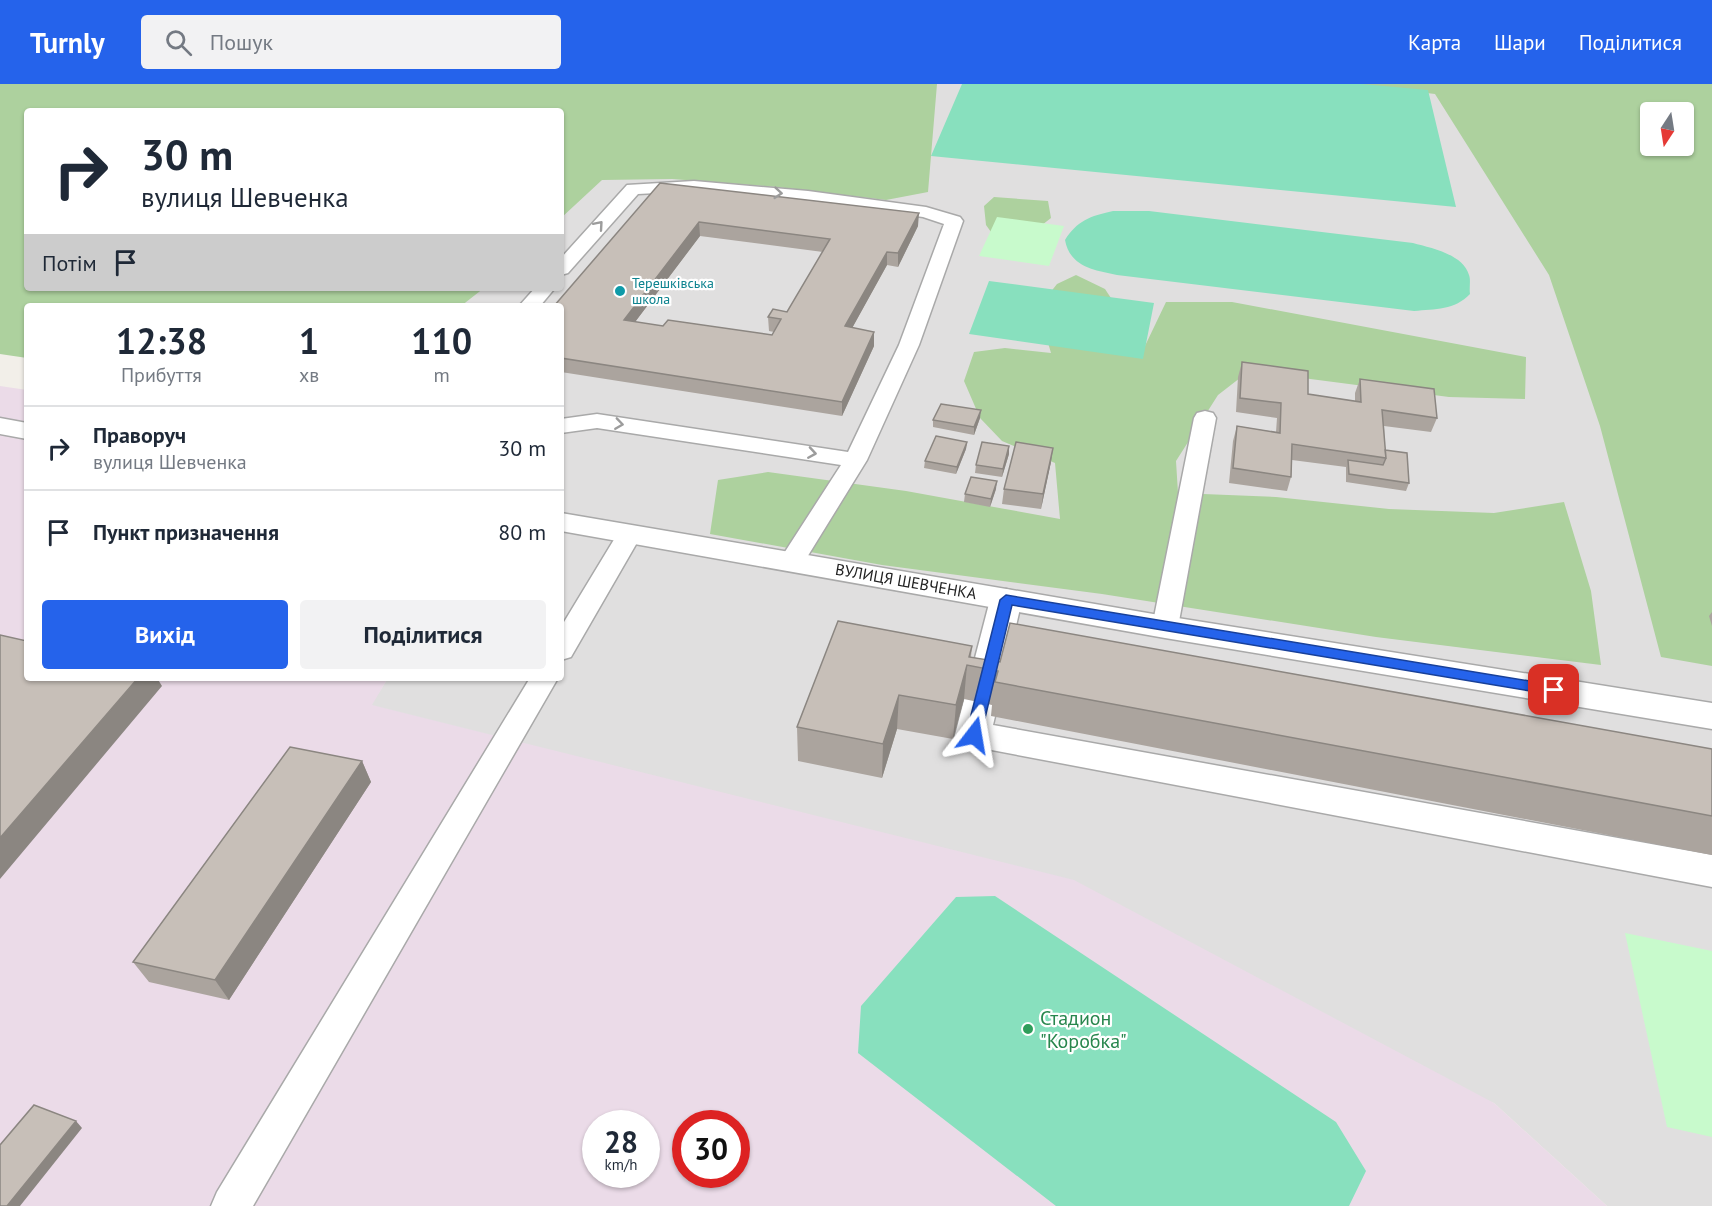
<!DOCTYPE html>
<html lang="uk">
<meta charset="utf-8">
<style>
body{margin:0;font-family:"PT Sans",sans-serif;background:#f2f2f3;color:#1f2937;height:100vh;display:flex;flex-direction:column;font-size:22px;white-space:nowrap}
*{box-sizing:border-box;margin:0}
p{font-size:20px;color:#747a83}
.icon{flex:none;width:33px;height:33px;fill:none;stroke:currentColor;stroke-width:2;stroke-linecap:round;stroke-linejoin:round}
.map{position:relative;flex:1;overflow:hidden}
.sheet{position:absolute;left:24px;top:219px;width:540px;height:378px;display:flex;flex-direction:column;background:#fff;border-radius:6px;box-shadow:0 2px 4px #0004}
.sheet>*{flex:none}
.banner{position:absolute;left:24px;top:24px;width:540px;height:183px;border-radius:6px;box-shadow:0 2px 4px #0004;background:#fff;color:#1f2937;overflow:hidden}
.needle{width:39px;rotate:192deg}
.buttons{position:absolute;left:1640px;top:18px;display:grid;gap:12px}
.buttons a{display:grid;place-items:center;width:54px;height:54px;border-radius:6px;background:#fff;box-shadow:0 2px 4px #0004;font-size:30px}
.speed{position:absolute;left:582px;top:1026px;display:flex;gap:12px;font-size:30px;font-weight:700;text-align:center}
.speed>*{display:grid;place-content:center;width:78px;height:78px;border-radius:50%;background:#fff;box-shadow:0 2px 4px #0004;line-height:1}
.speed small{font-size:15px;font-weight:400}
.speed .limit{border:9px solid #d22;background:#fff;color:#111}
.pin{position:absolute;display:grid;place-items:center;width:51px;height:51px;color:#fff;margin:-26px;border-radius:12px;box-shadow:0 3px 9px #0006}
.me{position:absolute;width:66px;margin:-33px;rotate:14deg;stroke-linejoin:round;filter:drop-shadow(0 0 4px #0008)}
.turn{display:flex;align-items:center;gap:21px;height:126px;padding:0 18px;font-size:27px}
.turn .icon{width:78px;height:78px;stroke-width:2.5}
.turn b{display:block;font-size:42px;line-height:51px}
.then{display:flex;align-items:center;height:57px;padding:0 18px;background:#0003;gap:12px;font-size:22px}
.eta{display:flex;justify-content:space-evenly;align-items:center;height:102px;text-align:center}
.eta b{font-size:36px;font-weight:600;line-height:42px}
.action{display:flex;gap:12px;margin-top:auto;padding:12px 18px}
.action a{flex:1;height:69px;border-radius:6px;background:#2563eb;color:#fff;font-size:24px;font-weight:600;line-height:69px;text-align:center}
.action a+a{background:#f2f2f3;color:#1f2937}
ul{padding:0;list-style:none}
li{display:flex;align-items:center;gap:18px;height:84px;padding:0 18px;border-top:2px solid #e0e1e3}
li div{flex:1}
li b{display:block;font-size:22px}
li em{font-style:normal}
header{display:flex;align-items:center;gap:36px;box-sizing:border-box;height:84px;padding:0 30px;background:#2563eb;color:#fff}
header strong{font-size:28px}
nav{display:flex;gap:33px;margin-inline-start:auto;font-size:21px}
.search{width:420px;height:54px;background:#f2f2f3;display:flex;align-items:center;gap:15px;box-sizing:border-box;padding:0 21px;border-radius:6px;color:#747a83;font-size:22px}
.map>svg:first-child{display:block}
.residential{fill:#e0dfdf}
.industrial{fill:#ebdbe8;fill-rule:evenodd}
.forest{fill:#add19e;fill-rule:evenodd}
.park{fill:#c8facc}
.pitch{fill:#88e0be}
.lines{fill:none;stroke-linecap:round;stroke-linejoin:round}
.service-casing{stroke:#a9a9a9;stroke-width:3}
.minor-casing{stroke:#a9a9a9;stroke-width:3}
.tertiary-casing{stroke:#a9a9a9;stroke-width:3}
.service{fill:#fff;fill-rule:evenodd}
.minor{fill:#fff;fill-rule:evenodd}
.tertiary{fill:#fff;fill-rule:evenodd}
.wall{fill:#aba49e;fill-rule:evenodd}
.shaded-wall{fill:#8b8681}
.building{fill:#c7bfb8;stroke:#8b8681;stroke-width:1.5;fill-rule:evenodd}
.oneway{stroke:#9c9c9c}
.route{fill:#2563eb;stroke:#184099;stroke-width:1.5}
.culture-dot{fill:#0f9aa8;stroke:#fff;stroke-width:2}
.leisure-dot{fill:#2e9e5b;stroke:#fff;stroke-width:2}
.labels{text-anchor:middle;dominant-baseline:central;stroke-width:4.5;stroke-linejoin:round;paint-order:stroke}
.far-culture-label{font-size:14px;fill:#0d838f;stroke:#fff;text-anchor:start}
.street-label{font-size:16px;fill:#222;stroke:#fff}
.near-leisure-label{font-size:20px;fill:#27864d;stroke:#fff;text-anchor:start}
</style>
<header>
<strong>Turnly</strong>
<div class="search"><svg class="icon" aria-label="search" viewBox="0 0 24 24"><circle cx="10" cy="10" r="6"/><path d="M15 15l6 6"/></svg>Пошук</div>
<nav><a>Карта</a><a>Шари</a><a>Поділитися</a></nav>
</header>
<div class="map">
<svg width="1712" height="1122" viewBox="0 0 1712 1122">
<rect width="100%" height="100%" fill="#f2efe9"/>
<path class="residential" d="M935,0h520l257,368v754h-105l-113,-103 -1123,-398 17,-27h173v-372h-141l16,-18h125v-139z"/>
<path class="industrial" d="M0,302l27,4v288h361l-16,27 702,175 420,223 113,103h-1607zM596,1040h50v50h-50zM686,1040h50v50h-50z"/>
<path class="forest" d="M0,0h937l-9,108 -42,8 -109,-13 -105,-8 -70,1 -41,38v-107h-534v177h457l-23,18h-434v52l-27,-4z
M1352,0h360v582l-51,-9 -61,-231 -51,-151 -114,-181zM1650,28h33v34h-33z
M994,113l54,4 3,17 -45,35 -20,-28 -2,-19z
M1076,191l29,14 39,59 22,-46h66l294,55 -1,42 -76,-2 -200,-26 -31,24 -42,66 2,32 98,4 113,12 105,4 70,-11 27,89 10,74 -225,-28 -274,-43 -220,-29 -172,-31 8,-54 50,-8 138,19 154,28 -5,-56 -53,-22 -22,-23 -16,-37 10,-29 31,-4 46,5 -13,-45 19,-24z"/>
<path class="park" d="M997,133l67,9 -15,40 -70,-10z
M1625,849l87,18v186l-45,-10z"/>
<path class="pitch" d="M962,0h399l67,6 28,117 -525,-51z
M1113,127h36l264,32c18,5 50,11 56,32 2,5 0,13 1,19 -15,16 -35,15 -56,17l-297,-36c-23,-5 -47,-8 -52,-35 12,-19 25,-24 48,-29z
M989,197l165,22 -11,56 -174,-25z
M995,812l341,226 30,49 -17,35h-293l-198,-153 3,-47 95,-109z"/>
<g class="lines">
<defs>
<path id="service" d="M694,97l114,10 118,16 34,10 3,4 -44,124 -52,115 -66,107 -9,2 -9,-2 -4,-6 62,-96 -244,-37 -36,5v-14l36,-5 251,38 51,-107 45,-121 -21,-7 -115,-16 -114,-10 -56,3 -70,79 -7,2v-17l66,-73z
M535,204h20l-15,18h-21z
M1205,327l8,2 3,5 -38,209 -4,7 -9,2 -9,-2 -4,-7 42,-209 3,-5z
M630,442l9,2 3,6 -71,123 -10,3v-33l60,-99z
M530,594h28l-305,528h-42l6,-14z"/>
<path id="minor" d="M1006,505l11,3 5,8 -29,125 719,130v32l-752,-143 -5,-9 35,-135 5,-8z"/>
<path id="tertiary" d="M0,334l27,5v16l-27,-5z
M561,429l604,103 547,87v26l-547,-91 -604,-107z"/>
</defs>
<use href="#service" class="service-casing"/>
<use href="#minor" class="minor-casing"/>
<use href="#tertiary" class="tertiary-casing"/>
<use href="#service" class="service"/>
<use href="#minor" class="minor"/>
<use href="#tertiary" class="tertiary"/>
</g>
<path class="wall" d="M660,99l258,43 -20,41 -11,-2 -35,63 22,18 -32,70 -281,-44v-66zM700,152l123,16 -36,60 -19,5 1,14 5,1 -2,3 -109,-9 -28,-4z
M1242,278l66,32 47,7v-8l5,-14 77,39 -6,14 -47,-6 1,24 24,33 -3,8 -60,-9v-15l-54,-7 -1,17 -4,14 -58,-8 4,-42 4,-15 39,6 1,-14 -41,-6 2,-35z
M980,334l-6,17 -41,-8v-7z
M967,358l-1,7 -10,25 -32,-6 1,-7z
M1009,362v8l-7,23 -27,-4 1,-8z
M1051,378l-10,47 -39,-5 2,-15z
M996,405l-6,18 -26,-5 1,-8z
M1712,528v14l-3,-10z
M972,562l-1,11 29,5 712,87v106l-721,-139 1,-11 -28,-6 -11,40 -56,-10 -15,49 -84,-17 -1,-34z
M362,677l9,21 -142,218 -80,-18 -16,-20z"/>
<path class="shaded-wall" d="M919,129l-1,13 -20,41v-14z
M699,138l1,14 -74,98 -2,-14z
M887,168v13l-42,76v-15z
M874,248v14l-32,70v-14z
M981,326l-1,8 -6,17v-8z
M967,358l-1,7 -10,25 1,-7z
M1009,362v8l-7,23 1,-8z
M1053,364l-2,14 -10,47 2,-15z
M997,397l-1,8 -6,18 1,-8z
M967,581l-3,34 -11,40 3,-34z
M138,594h19l5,8 -162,193v-41z
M899,611l-2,34 -15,49 1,-34z
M362,677l9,21 -142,218 -14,-20z
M76,1037l6,7 -62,78h-13z"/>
<path class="building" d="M660,99l259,30 -21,40 -11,-1 -42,74 29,6 -32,70 -281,-44v-52h-7zM699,138l131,17 -43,73 -14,-3 -5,8 13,2 -9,16 -104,-15 -5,6 -39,-6z
M1242,278l66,9v23l53,8 -1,-23 74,10 3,29 -55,-8 4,48 -94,-14 -1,33 -58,-9 4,-42 43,7 1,-30 -41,-5z
M941,320l40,6 -7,17 -41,-7z
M936,352l31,6 -10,25 -32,-6z
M982,358l27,4 -6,23 -27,-4z
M1016,358l37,6 -10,46 -39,-5z
M1385,366l22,3 2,30 -60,-9 -1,-14 35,5 3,-7z
M971,393l26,4 -6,18 -26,-5z
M838,537l134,25 -3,11 31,5 10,-39 702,126v67l-717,-134 3,-11 -31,-6 -11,40 -57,-10 -16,49 -86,-17z
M0,551l27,6v37h111l-138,160z
M290,663l72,14 -147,219 -82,-18z
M34,1021l42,16 -69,85h-7v-61z"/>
<defs><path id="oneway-chevron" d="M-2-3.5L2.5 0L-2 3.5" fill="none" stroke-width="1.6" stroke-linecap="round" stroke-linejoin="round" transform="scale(1.5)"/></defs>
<g class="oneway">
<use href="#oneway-chevron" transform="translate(778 109) rotate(5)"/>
<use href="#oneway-chevron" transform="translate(599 141) rotate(-49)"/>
<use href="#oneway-chevron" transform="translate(619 340) rotate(8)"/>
<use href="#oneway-chevron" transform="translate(812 369) rotate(9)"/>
</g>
<path class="route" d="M1006,511l548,90 7,5 -7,5 -542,-90 -31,130 -2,4h-11l-2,-4 34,-135z"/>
<circle class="culture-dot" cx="620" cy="207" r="6"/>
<circle class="leisure-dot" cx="1028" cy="945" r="6"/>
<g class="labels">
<g class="far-culture-label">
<text x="632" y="199">Терешківська<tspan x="632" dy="16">школа</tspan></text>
</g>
<g class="street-label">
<text transform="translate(906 497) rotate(10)">ВУЛИЦЯ ШЕВЧЕНКА</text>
</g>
<g class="near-leisure-label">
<text x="1040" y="934">Стадион<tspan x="1040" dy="23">"Коробка"</tspan></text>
</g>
</g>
</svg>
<div class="buttons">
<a><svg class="needle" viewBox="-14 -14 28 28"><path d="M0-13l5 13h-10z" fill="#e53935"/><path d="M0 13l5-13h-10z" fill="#747a83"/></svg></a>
</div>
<div class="speed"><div>28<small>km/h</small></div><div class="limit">30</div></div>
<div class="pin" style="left:1554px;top:606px;background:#d93025"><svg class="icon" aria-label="arrive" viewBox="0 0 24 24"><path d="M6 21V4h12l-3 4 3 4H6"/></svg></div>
<svg class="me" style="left:974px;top:651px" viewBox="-20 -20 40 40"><path d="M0-17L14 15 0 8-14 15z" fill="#2563eb" stroke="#fff" stroke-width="4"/></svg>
<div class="banner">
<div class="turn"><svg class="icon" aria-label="right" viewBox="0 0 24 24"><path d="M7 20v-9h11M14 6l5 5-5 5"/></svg><div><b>30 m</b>вулиця Шевченка</div></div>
<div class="then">Потім<svg class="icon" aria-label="arrive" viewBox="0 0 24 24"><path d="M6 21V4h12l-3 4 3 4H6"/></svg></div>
</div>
<section class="sheet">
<div class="eta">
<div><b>12:38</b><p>Прибуття</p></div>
<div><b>1</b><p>хв</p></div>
<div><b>110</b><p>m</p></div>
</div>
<ul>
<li><svg class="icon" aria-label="right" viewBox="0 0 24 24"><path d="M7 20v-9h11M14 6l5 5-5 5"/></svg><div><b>Праворуч</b><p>вулиця Шевченка</p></div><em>30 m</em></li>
<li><svg class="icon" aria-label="arrive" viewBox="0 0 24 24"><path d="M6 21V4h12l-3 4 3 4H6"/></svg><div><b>Пункт призначення</b></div><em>80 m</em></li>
</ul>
<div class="action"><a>Вихід</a><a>Поділитися</a></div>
</section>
</div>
